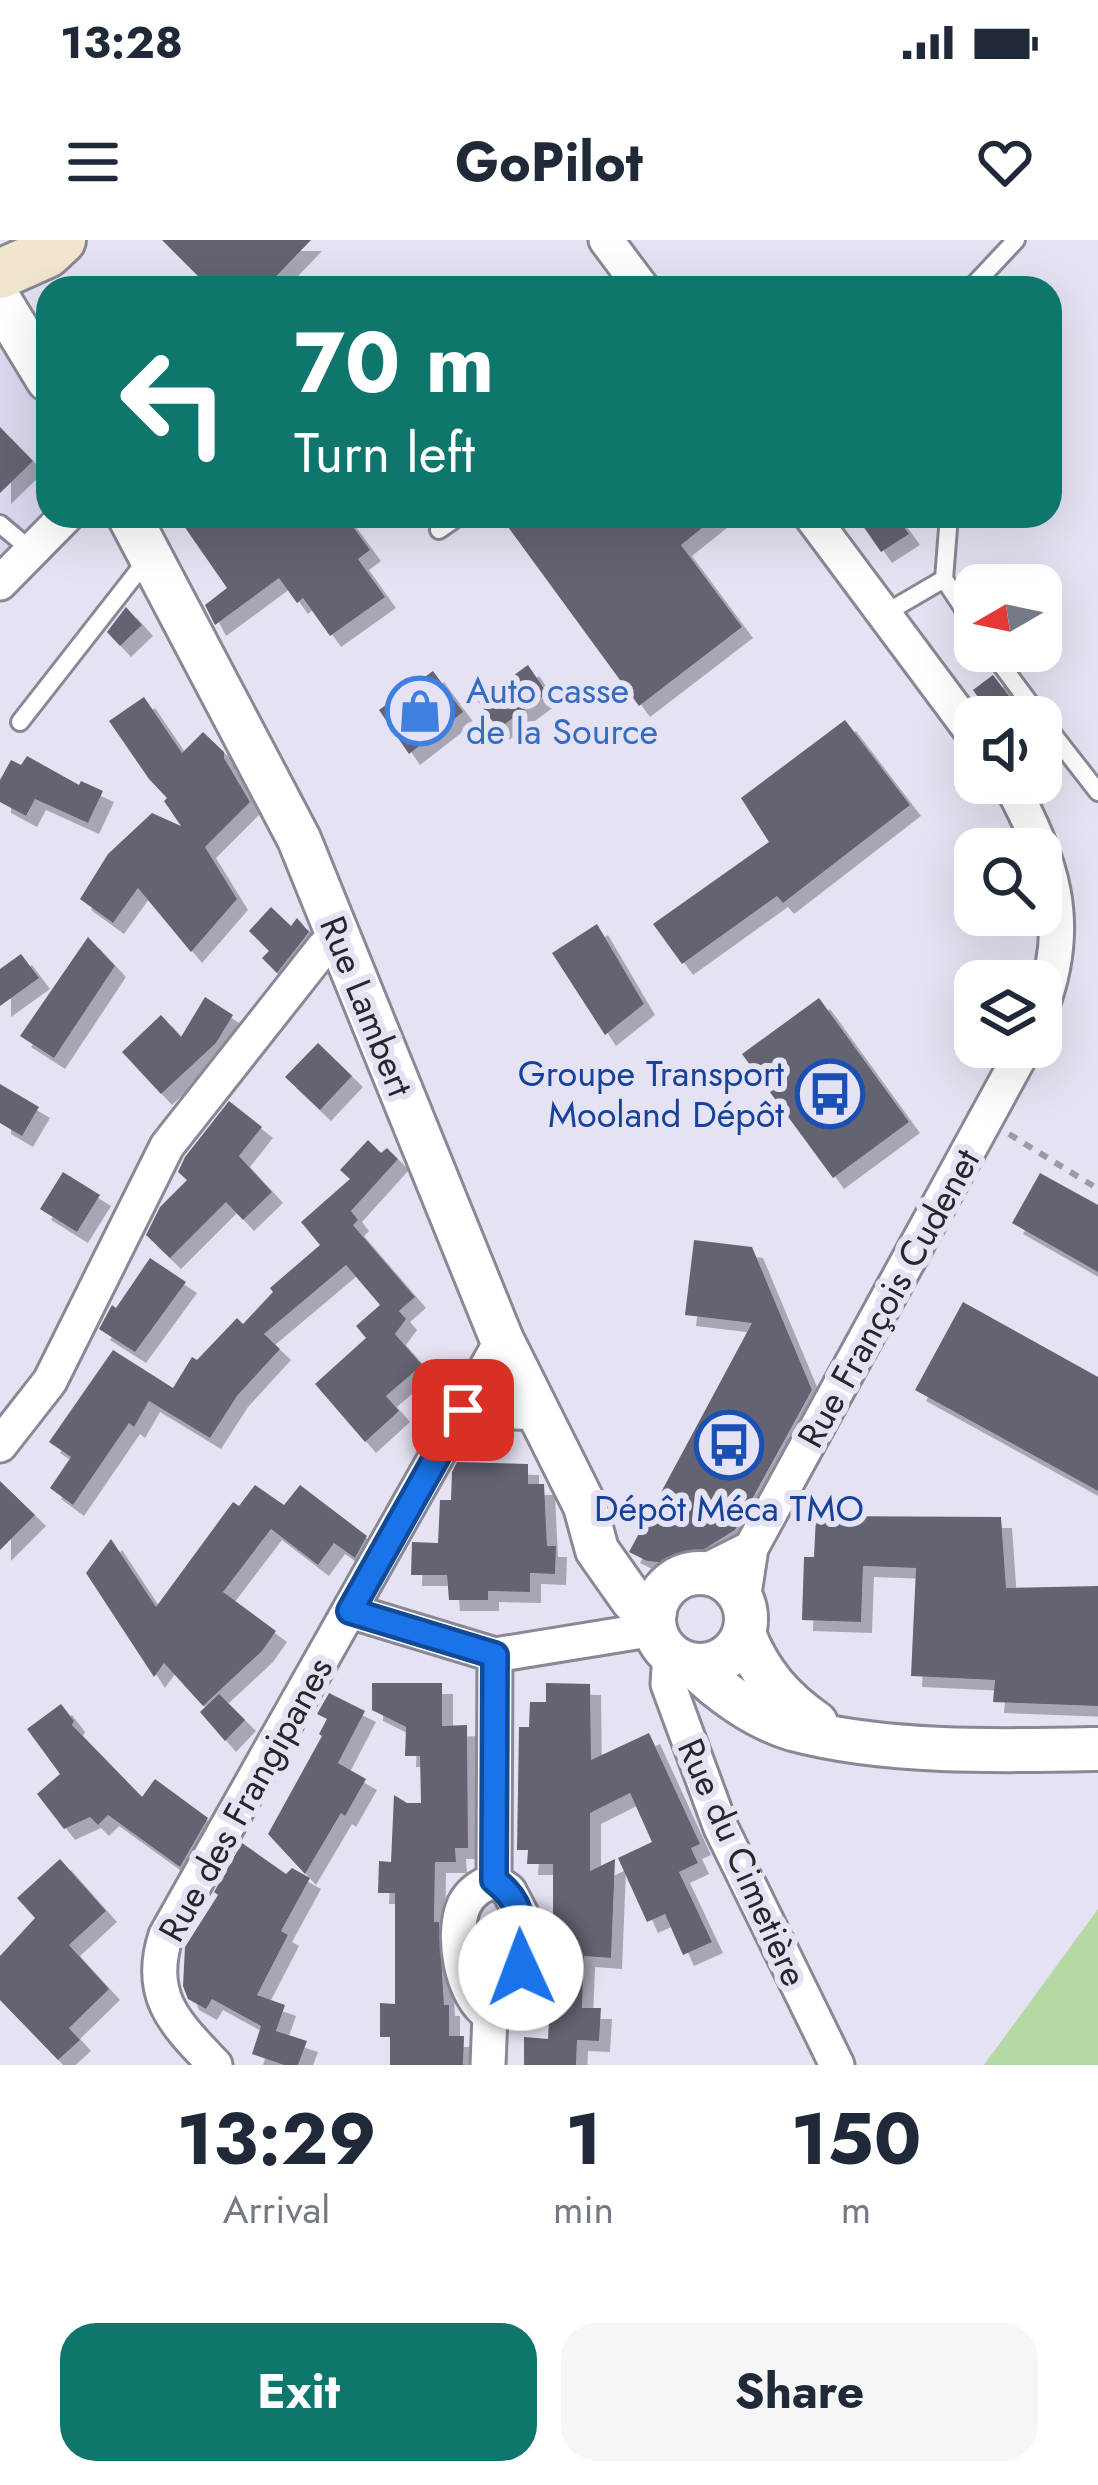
<!DOCTYPE html>
<meta charset="utf-8">
<style>
body{margin:0;font-family:Jost,sans-serif;background:#f6f6f7;color:#1f2937;height:100vh;display:flex;flex-direction:column;font-size:45px;white-space:nowrap}
*{box-sizing:border-box;margin:0}
p{font-size:39px;color:#747a83}
.icon{flex:none;width:66px;height:66px;fill:none;stroke:currentColor;stroke-width:2;stroke-linecap:round;stroke-linejoin:round}
.map{position:relative;height:1825px;overflow:hidden}
.details{display:flex;flex-direction:column;background:#fff;flex:1}
.details>*{flex:none}
.banner{position:absolute;left:36px;top:36px;width:1026px;height:252px;border-radius:36px;box-shadow:0 12px 48px #0002;background:#0f766e;color:#fff;overflow:hidden}
.needle{width:78px;rotate:261deg}
.fabs{position:absolute;left:954px;top:324px;display:grid;gap:24px}
.fabs a{display:grid;place-items:center;width:108px;height:108px;border-radius:24px;background:#fff;box-shadow:0 12px 48px #0002;font-size:60px}
.pin{position:absolute;display:grid;place-items:center;width:102px;height:102px;color:#fff;margin:-51px;border-radius:24px;box-shadow:0 6px 18px #0006}
.me{position:absolute;width:132px;margin:-66px;rotate:358deg;stroke-linejoin:round;filter:drop-shadow(0 0 9px #0008)}
.turn{display:flex;align-items:center;gap:42px;height:252px;padding:0 60px;font-size:54px}
.turn .icon{width:156px;height:156px;stroke-width:2.5}
.turn b{display:block;font-size:84px;line-height:102px}
.eta{display:flex;justify-content:space-evenly;align-items:center;height:204px;text-align:center}
.eta b{font-size:72px;font-weight:700;line-height:84px}
.button{display:flex;gap:24px;margin-top:auto;padding:24px 60px}
.button a{flex:1;height:138px;border-radius:36px;background:#0f766e;color:#fff;font-size:48px;font-weight:700;line-height:138px;text-align:center}
.button a+a{background:#f6f6f7;color:#1f2937}
.status{display:flex;justify-content:space-between;align-items:center;height:84px;padding:0 60px;background:#fff;direction:ltr}
.status svg{height:33px;fill:currentColor}
header{display:flex;justify-content:space-between;align-items:center;height:156px;padding:0 60px;background:#fff;font-size:54px;font-weight:700}
.map>svg:first-child{display:block}
.built{fill:#dad7ee}
.green{fill:#b4d9a5}
.building{fill:#646371;filter:url(#shadow)}
.lines{fill:none;stroke-linecap:round;stroke-linejoin:round}
.service-casing{stroke:#898896;stroke-width:22}
.minor-casing{stroke:#898896;stroke-width:39}
.tertiary-casing{stroke:#898896;stroke-width:48}
.secondary-casing{stroke:#898896;stroke-width:54}
.path{stroke:#9a99a5;stroke-width:6;stroke-dasharray:9 9;stroke-linecap:butt}
.service{stroke:#fff;stroke-width:16}
.minor{stroke:#fff;stroke-width:33}
.tertiary{stroke:#fff;stroke-width:42}
.secondary{stroke:#f2e6ce;stroke-width:48}
.route-casing{stroke:#114b97;stroke-width:30}
.route{stroke:#1a73e8;stroke-width:21}
.labels{text-anchor:middle;dominant-baseline:central;stroke-width:12;stroke-linejoin:round;paint-order:stroke}
.shop-label{font-size:36px;fill:#366cbe;stroke:#e5e3f3;text-anchor:start}
.street-label{font-size:36px;fill:#26262b;stroke:#e5e3f3}
.transit-label{font-size:36px;fill:#164399;stroke:#e5e3f3;text-anchor:end}
</style>
<div class="status"><b>13:28</b><svg viewBox="0 0 49 12"><path d="M0 12V9h3v3zM5 12V6h3v6zM10 12V3h3v9zM15 12V0h3v12zM26 1h20v11H26zM47 4h2v5h-2z"/></svg></div>
<header><svg class="icon" aria-label="menu" viewBox="0 0 24 24"><path d="M4 6h16M4 12h16M4 18h16"/></svg>GoPilot<svg class="icon" aria-label="heart" viewBox="0 0 24 24"><path d="M12 20l-8-8c-3-5 5-10 8-4 3-6 11-1 8 4z"/></svg></header>
<div class="map">
<svg width="1098" height="1825" viewBox="0 0 1098 1825">
<defs>
<filter id="shadow"><feDropShadow dx="11" dy="11" stdDeviation="0" flood-color="#0004"/></filter>
</defs>
<rect width="100%" height="100%" fill="#e5e3f3"/>
<path class="built" d="M0,102l48,79v93l-48,69z"/>
<path class="green" d="M1098,1669v156h-114z"/>
<path class="building" d="M162,0h149l-46,48h-55z
M0,187l33,34 -33,32z
M177,276h168l25,34 -12,9 27,38 -55,39 -27,-38 -6,5 -18,-25 -64,47 -10,-20 22,-17z
M500,276h217l-36,29 61,82 -103,79z
M856,276h40l13,18 -28,18z
M126,367l16,18 -22,21 -13,-14z
M528,425l19,28 -49,36 -20,-28z
M433,431l30,41 -54,42 -30,-44z
M993,435l19,25 -21,16 -18,-26z
M144,457l38,56 21,-21 21,20v6l26,44 -45,45 32,52 -46,53 -53,-64 -25,35 -33,-24 28,-45 44,-41 29,13 -17,-25 3,-3 -18,-19 -40,-58z
M845,480l65,85 -127,98 -6,-7 -95,68 -29,-40 116,-82 -28,-44z
M27,516l52,29 2,-4 22,10 -15,32 -53,-24 -9,17 -26,-14v-22l11,-20 10,5z
M271,667l20,19 6,-8 12,14 -32,41 -15,-15 7,-7 -20,-20z
M597,684l47,80 -39,31 -53,-82z
M88,697l27,29 -61,92 -34,-22z
M21,714l18,24 -39,28v-37z
M205,757l28,18 -17,28 -55,51 -39,-42 39,-37 20,22z
M819,758l90,124 -76,56 -91,-124z
M318,803l34,33 -32,34 -35,-33z
M0,844l39,23 -17,29 -22,-13z
M229,861l33,26 -23,29 33,36 -29,28 -17,-18 -56,56 -24,-23 14,-28 27,-27 -9,-8 7,-15z
M368,900l13,13 6,-5 11,11 -47,52 7,9 -5,5 62,72 -16,14 7,8 -11,15 27,31 -36,31 13,15 -34,31 -50,-58 51,-46 -10,-12 24,-21 -34,-40 -82,69 16,15 -43,47 -27,42 -61,-37 -15,26 -5,-4 -56,82 -23,-17 21,-31 -22,-15 64,-92 60,38 19,-31 5,3 40,-42 6,6 30,-32 -3,-4 50,-43 -19,-23 49,-43 -10,-9z
M63,932l37,23 -23,37 -37,-23z
M1040,933l58,32v67l-86,-49z
M694,1000l58,7 60,143 -77,140 -55,34 -33,-3 -18,-9 123,-229 -67,-8z
M150,1018l36,24 -51,70 -36,-23 13,-24 4,3z
M963,1062l135,75v114l-183,-101z
M457,1222l71,2v20h16l3,62h9l-1,28 -25,-1v19l-42,-1v9h-39l-2,-25h-36l1,-33 26,1 2,-43h11l1,-28z
M0,1241l35,34 -35,35z
M255,1245l29,20 16,-20 67,51 -12,22 -21,-15 -16,22 -47,-36 -48,63 53,39 -14,20 -59,55 -39,-43 -10,14 -68,-104 25,-34 45,68 77,-105 6,4z
M816,1276l185,1 5,71 92,-2v120l-105,-4 2,-22 -84,-4 5,-108 -53,-2 -2,56 -59,-2 2,-63h10z
M372,1443h70v43l25,-1 1,123h-13l1,14h-21l-1,60h5l5,83h5v31h15l-1,29h-73v-28h-10v-34l15,1v-111h-17l1,-32 12,1 3,-67 13,8h14l-1,-47h-15l1,-29 -34,-17z
M546,1443l44,1 1,76 58,-27 51,111 -9,4 7,15 -19,9 33,70 -29,13 -18,-41 -18,8 -29,-64 34,-16 -22,-49 -40,20v58l25,-12 -4,99 -27,-2 -2,52h19l-2,33 -22,-1 -1,25h-52v-28l24,2 4,-71 -10,-7v-22l1,-15h10v-60h-26l1,-14h-11l2,-123h10l1,-25h16z
M329,1453l36,18 -27,52 28,16 -21,37 -4,-3 -36,61 -37,-40 54,-98 -3,-2 8,-15 -10,-5z
M219,1454l26,26 -20,21 -25,-29z
M61,1464l13,17 -2,4 70,72 13,-18 53,39 -28,49 -72,-52 -10,10 -8,-8 -26,12 -27,-35 23,-20 -33,-45z
M242,1603l44,31 6,-6 18,10 -29,53 7,4 -31,60 28,10 -9,26 31,10 -9,24h-14l-32,-11 9,-28 -49,-27 -6,10 -18,-10 -5,-13 2,-39 33,-52 -4,-3z
M60,1619l46,52 -37,34 40,44 -40,39 11,12 -22,20 -58,-60v-44l35,-38 -18,-20z"/>
<g class="lines">
<defs>
<path id="service" d="M971,48l45,-48
M949,276l-5,63 31,47
M0,284l32,27
M439,290l20,-14
M884,374l60,-35
M991,411l49,66
M1041,479l57,73
M20,482l129,-165"/>
<path id="minor" d="M606,0l36,48
M811,276l164,220
M0,343l66,-67
M1010,543c41,77 64,138 31,225
M463,1170l76,3
M0,1205l50,-64 117,-235 157,-199 15,-8
M703,1332l48,-24
M743,1360l8,-52 274,-501
M350,1371l145,44 160,-26
M670,1413l-2,31 53,144 116,237
M490,1775c-29,-19 -39,-80 -26,-110 6,-13 17,-19 30,-25
M215,1825c-40,-42 -69,-69 -49,-130l336,-595
M488,1825l2,-50 26,-28 5,-19v-54l-12,-23 -15,-11 1,-225"/>
<path id="tertiary" d="M0,61l48,79
M129,276l170,323 203,501 83,166 12,44 36,51 22,11
M654 1379a46 46 0 1 1 92 0a46 46 0 1 1-92 0Z
M744,1394c16,40 38,65 72,89
M693,1425c27,27 63,53 100,64 93,25 210,22 305,20"/>
<path id="secondary" d="M0,34l47,-21 14,-13"/>
</defs>
<use href="#service" class="service-casing"/>
<use href="#minor" class="minor-casing"/>
<use href="#tertiary" class="tertiary-casing"/>
<use href="#secondary" class="secondary-casing"/>
<path class="path" d="M1009,894l89,55"/>
<use href="#service" class="service"/>
<use href="#minor" class="minor"/>
<use href="#tertiary" class="tertiary"/>
<use href="#secondary" class="secondary"/>
</g>
<g class="lines">
<defs>
<path id="route" d="M463,1170l-113,201 145,44 -1,225c34,26 27,48 27,88"/>
</defs>
<use href="#route" class="route-casing"/>
<use href="#route" class="route"/>
</g>
<defs>
<symbol id="shop-ring" viewBox="-11 -11 22 22"><circle r="9.5" fill="#e5e3f3" stroke="#3f7fe0" stroke-width="1.5"/><path d="M-5-2.5h2.3a2.7 3.5 0 0 1 5.4 0H5L5.5 6h-11ZM-1.5-2.5h3a1.5 2.3 0 0 0-3 0Z" fill="#3f7fe0"/></symbol>
<symbol id="bus-ring" viewBox="-11 -11 22 22"><circle r="9.5" fill="#e5e3f3" stroke="#1a4fb4" stroke-width="1.5"/><path d="M-5-6H5V4H4V6H2V4H-2V6H-4V4H-5ZM-3.5-4V0h7V-4ZM-3.5 1.2v1.5H-2V1.2ZM2 1.2v1.5H3.5V1.2Z" fill="#1a4fb4"/></symbol>
</defs>
<g fill-rule="evenodd">
<use href="#shop-ring" x="382" y="433" width="76" height="76"/>
<use href="#bus-ring" x="792" y="816" width="76" height="76"/>
<use href="#bus-ring" x="691" y="1167" width="76" height="76"/>
</g>
<g class="labels">
<g class="shop-label">
<text x="466" y="450">Auto casse<tspan x="466" dy="41">de la Source</tspan></text>
</g>
<g class="street-label">
<text transform="translate(367 766) rotate(68)">Rue Lambert</text>
<text transform="translate(888 1058) rotate(-61)">Rue François Cudenet</text>
<text transform="translate(245 1559) rotate(-61)">Rue des Frangipanes</text>
<text transform="translate(743 1622) rotate(66)">Rue du Cimetière</text>
</g>
<g class="transit-label">
<text x="784" y="833">Groupe Transport<tspan x="784" dy="41">Mooland Dépôt</tspan></text>
<text x="729" y="1268" text-anchor="middle">Dépôt Méca TMO</text>
</g>
</g>
</svg>
<div class="fabs">
<a><svg class="needle" viewBox="-14 -14 28 28"><path d="M0-13l5 13h-10z" fill="#e53935"/><path d="M0 13l5-13h-10z" fill="#747a83"/></svg></a>
<a><svg class="icon" aria-label="sound" viewBox="0 0 24 24"><path d="M4 9h4l5-4v14l-5-4H4zM17 9q2 3 0 6"/></svg></a>
<a><svg class="icon" aria-label="search" viewBox="0 0 24 24"><circle cx="10" cy="10" r="6"/><path d="M15 15l6 6"/></svg></a>
<a><svg class="icon" aria-label="layers" viewBox="0 0 24 24"><path d="M12 4l9 5-9 5-9-5zM3 14l9 5 9-5"/></svg></a>
</div>
<div class="pin" style="left:463px;top:1170px;background:#d93025"><svg class="icon" aria-label="arrive" viewBox="0 0 24 24"><path d="M6 21V4h12l-3 4 3 4H6"/></svg></div>
<svg class="me" style="left:521px;top:1728px" viewBox="-20 -20 40 40"><circle r="19" fill="#fff"/><path d="M0-13L10 11 0 6-10 11z" fill="#1a73e8"/></svg>
<div class="banner">
<div class="turn"><svg class="icon" aria-label="left" viewBox="0 0 24 24"><path d="M17 20v-9H6M10 6l-5 5 5 5"/></svg><div><b>70 m</b>Turn left</div></div>
</div>
</div>
<section class="details">
<div class="eta">
<div><b>13:29</b><p>Arrival</p></div>
<div><b>1</b><p>min</p></div>
<div><b>150</b><p>m</p></div>
</div>
<div class="button"><a>Exit</a><a>Share</a></div>
</section>
